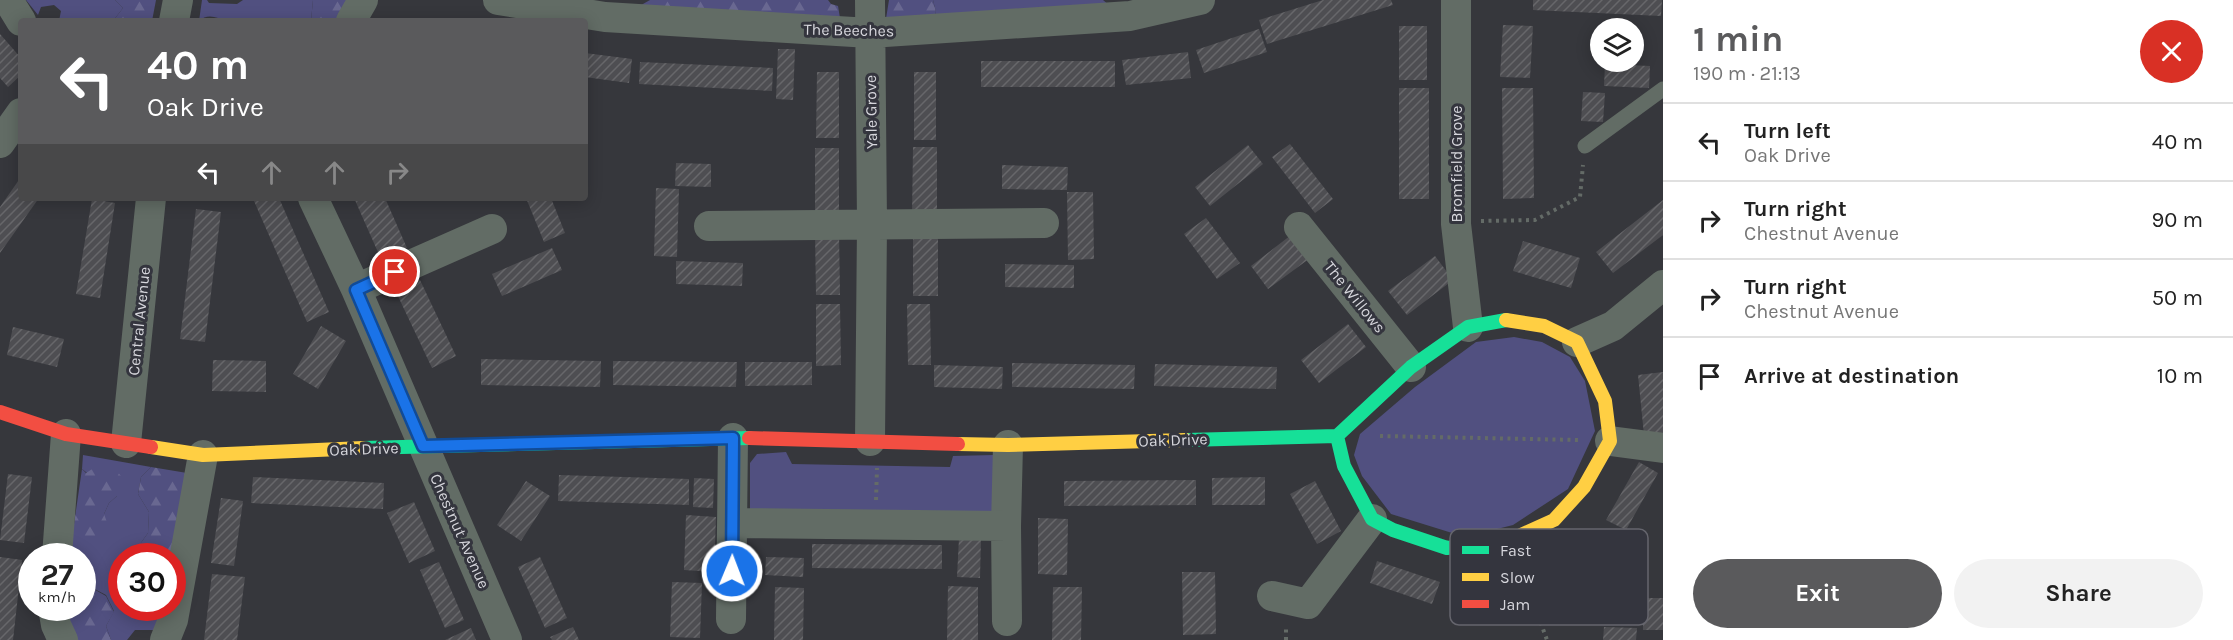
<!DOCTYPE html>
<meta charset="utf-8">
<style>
body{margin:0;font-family:Karla,sans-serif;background:#f2f2f2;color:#222;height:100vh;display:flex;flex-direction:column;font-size:22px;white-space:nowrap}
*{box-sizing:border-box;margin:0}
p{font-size:20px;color:#767676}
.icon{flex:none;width:33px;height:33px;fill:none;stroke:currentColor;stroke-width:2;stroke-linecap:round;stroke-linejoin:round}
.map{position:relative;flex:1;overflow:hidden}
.panel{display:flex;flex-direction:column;background:#fff;width:570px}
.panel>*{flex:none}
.guide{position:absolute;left:18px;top:18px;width:570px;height:183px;border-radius:6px;box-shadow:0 3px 15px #0003;background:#5a5a5c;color:#fff;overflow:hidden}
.fabs{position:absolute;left:1590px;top:18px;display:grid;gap:12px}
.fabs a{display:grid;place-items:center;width:54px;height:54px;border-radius:50%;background:#fff;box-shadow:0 3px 15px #0003;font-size:30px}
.speed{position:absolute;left:18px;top:543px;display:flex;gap:12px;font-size:30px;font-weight:700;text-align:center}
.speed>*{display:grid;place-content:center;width:78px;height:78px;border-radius:50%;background:#fff;box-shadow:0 3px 15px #0003;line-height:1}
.speed small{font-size:15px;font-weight:400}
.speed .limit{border:9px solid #d22;background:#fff;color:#111}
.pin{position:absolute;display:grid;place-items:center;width:51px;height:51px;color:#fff;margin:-26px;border:3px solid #fff;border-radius:50%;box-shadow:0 2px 6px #0007}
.me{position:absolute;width:66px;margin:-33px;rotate:1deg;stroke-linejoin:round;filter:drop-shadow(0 0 4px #0008)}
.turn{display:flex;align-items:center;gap:21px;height:126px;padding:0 30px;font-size:27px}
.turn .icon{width:78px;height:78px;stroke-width:2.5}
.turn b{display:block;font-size:42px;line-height:51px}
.lanes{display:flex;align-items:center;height:57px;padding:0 30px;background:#0003;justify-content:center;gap:30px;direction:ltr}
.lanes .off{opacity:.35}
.round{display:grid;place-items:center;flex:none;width:63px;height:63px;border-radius:32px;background:#f2f2f2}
.overview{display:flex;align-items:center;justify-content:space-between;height:102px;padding:0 30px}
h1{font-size:36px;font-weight:700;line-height:45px;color:#5a5a5c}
.cta{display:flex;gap:12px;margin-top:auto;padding:12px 30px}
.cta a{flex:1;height:69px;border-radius:36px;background:#5a5a5c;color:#fff;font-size:24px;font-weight:700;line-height:69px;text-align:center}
.cta a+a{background:#f2f2f2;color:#222}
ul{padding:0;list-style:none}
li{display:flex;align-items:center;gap:18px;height:78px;padding:0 30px;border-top:2px solid #e0e0e0}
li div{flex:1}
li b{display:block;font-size:22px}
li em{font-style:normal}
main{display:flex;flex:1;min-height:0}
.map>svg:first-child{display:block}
.grass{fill:#515080}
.forest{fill:url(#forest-firs)}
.building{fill:url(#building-hatch)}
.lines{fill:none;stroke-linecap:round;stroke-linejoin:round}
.path{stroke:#646b67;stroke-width:4;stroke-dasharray:3 4.5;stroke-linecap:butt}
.lane{stroke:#626c65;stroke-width:15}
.street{stroke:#626c65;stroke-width:30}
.fast{stroke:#16e098;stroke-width:14}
.slow{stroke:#ffcf43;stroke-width:14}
.jam{stroke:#f24e42;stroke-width:14}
.route-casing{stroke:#114b97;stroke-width:15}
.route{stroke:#1a73e8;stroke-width:10}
.labels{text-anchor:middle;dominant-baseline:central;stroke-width:6;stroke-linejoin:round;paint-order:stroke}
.street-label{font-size:16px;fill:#d6d6dc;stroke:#34353e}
.key{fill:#34353e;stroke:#65656d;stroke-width:1.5}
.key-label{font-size:16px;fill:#d6d6dc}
</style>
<main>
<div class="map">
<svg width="1663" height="640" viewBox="0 0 1663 640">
<defs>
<pattern id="forest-firs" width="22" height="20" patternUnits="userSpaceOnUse" patternTransform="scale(1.5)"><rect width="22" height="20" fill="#515080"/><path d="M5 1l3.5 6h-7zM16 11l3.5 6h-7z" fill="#696891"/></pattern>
<pattern id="building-hatch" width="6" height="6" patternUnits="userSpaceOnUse" patternTransform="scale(1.5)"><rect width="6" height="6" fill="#4e4e52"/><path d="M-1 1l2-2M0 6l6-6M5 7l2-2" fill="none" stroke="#67676a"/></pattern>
</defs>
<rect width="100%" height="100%" fill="#36373c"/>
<path class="grass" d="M26,0h89l8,8 -10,13h-54l2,-10 -7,-6 -13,2 -3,8z
M202,0h5l2,3 28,1 6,-4h70l-2,21h-85c-9,-4 -19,-8 -27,0z
M933,0h170l7,6 -178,15 4,-9z
M1514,337l28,5 28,15 15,24 10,50 -27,58 -55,36 -48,12 -74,-23 -29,-38 -8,-21 6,-21 55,-47 61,-45z
M786,452l6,12 158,3 3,-11 41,-1 -1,59 -243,-2v-49l7,-9z
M83,455l68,12 -10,10 -3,17 11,18 -1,21 -13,18 2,5h-15v52h32l5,14 -5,8h-19l-8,10h-16l-5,-14 8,-15 -8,-16 -23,-12 -1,-27h-13l3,-18 32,-24 5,-11 8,-7 -35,-27z"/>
<path class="forest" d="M115,0h41l-4,21h-39l10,-13z
M313,0h37l-9,21h-30z
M650,0h178l3,4 7,2 3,18 -205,-16z
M889,0h44l3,12 -4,9 -47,4z
M97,466l18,3 6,7 -4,20 -8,7 -5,11 4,11 -15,20 -7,5 -14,-12 10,-69 4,4z
M151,467l36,6 -15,83h-35l-2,-5 13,-18 1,-21 -11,-18 3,-17z
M83,583l23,13 8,16 -8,14 5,14h-37l-11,-32h19z"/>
<path class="building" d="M1323,0h68l2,5 -126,39 -8,-24z
M1533,0h129l-1,16 -128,-6z
M1503,25l30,1 -3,52 -30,-1z
M1399,26h28v54h-28z
M1259,29l8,23 -63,21 -8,-23z
M0,34l21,24v17l-13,12 -8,-9z
M778,49h17l-2,51 -17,-1z
M1188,52l3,26 -65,7 -4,-25z
M585,53l47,6 -3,24 -44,-6z
M981,61h134v26h-134z
M640,62l133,6 -1,23 -133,-7z
M1605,64l45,2 -1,22 -45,-2z
M817,72h22v66h-23z
M914,72h22v68h-22z
M1399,88h30v111h-30z
M1502,88h31l1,110 -31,1z
M1583,92l22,1 -2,29 -22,-1z
M1290,144l43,55 -18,14 -43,-56z
M1248,145l15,19 -53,42 -15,-19z
M913,147h24v69h-25z
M815,148h24v67h-24z
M676,163l35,1v23l-36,-1z
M1002,165l66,2 -1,23 -65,-1z
M21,177v21h18l-39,55v-46z
M656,188l23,1 -2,68 -23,-1z
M1067,192h26l1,67 -26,1z
M260,198h19l50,114 -22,10 -53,-121z
M354,198h31l22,50 -26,11z
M526,198h25l14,35 -21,9z
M92,199l23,4 -15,95 -24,-4z
M1663,200v35l-50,38 -17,-21z
M196,209l25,3 -16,130 -25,-3z
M1206,218l34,45 -23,16 -33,-45z
M815,232h24l1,63h-24z
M1295,232l18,24 -45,33 -17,-23z
M913,235h25v61h-25z
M1523,241l57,17 -9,30 -58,-17z
M552,248l10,22 -60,26 -10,-22z
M1435,256l18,24 -46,35 -19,-24z
M676,261l67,2 -1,23 -66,-2z
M1005,264l69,1v23l-69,-1z
M420,280l36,76 -24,12 -36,-76z
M816,304h24l1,61 -25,1z
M907,304h23l1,61h-23z
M1348,324l18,23 -47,36 -18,-23z
M321,326l25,15 -28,48 -25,-15z
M13,327l51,12 -7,28 -50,-12z
M481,359l120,2 -1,26 -119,-2z
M213,360l53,1v31l-54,-1z
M613,361l124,1 -1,25 -123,-2z
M745,362h67v23l-67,1z
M1012,363l123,2 -1,24 -122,-2z
M1155,364l122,3 -1,22 -122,-3z
M934,365l69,2 -1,22 -68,-2z
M1663,372v61l-19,2 -6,-60z
M1639,462l19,11 -32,57 -20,-10z
M8,474l24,3 -8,66 -24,-3z
M559,475l130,4v26l-131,-4z
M253,477l131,6 -1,26 -132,-6z
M1265,477v28h-53v-27z
M694,478l20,1 -1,29 -20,-1z
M1196,480v25l-132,1v-25z
M526,481l24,15 -29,45 -24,-16z
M1315,481l26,50 -24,13 -27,-50z
M221,498l22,3 -9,65 -23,-3z
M414,502l21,49 -26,12 -22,-50z
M686,515l30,2 -2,55 -30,-2z
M1038,518l30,1 -1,56 -29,-1z
M959,538l22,1 -1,39 -23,-1z
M812,544l130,1v24l-130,-1z
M0,557l22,3 -9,80h-13z
M540,557l27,61 -22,10 -27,-61z
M766,557l38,1 -1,19 -38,-2z
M1377,561l63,21 -8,22 -62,-21z
M439,562l25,58 -19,8 -25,-58z
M1182,572h33l1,62 -33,1z
M212,574l33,3 -8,63h-33z
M672,582l30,1 -2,55 -30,-1z
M948,586l30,1v53h-31z
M775,587l29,1 -1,52h-29z
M1053,587h29l-1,53h-29z
M1643,598h20v32h-20z
M573,627l6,13h-27l-2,-3z
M1604,627l33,1 -1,12h-33z
M471,628l5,12h-31z"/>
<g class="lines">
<path class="path" d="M1481,221l54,-1 45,-23 3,-32
M1380,436l199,4
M876,500l1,-32
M1520,566l27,74
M1286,640v-14"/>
<path class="lane" d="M1585,146l78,-57"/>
<path class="street" d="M8,0l13,21
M498,0l107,17 265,16 260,-17 70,-16
M870,0l2,224 -2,217
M1456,0v224l12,103
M174,21l4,-21
M351,21l12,-21
M0,143l21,-30
M313,198l43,91 151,351
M709,226l335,-3
M1299,227l112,140
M356,289l136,-60
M1577,342l36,-16 50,-41
M1610,441l53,7
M126,443l25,-245
M733,523l273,3
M57,556l9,-122
M1272,596l36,8 64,-85
M53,608l3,17 7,15
M731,619l2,-181
M1007,621l-1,-95 2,-81
M165,640l8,-20 30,-165"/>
<path class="fast" d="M1186,440l151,-4
M363,448l386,-10
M1480,544l-33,4 -54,-18 -21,-11 -28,-53 -7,-30 74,-69 57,-40 38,-7"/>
<path class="slow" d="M958,444l50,1 178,-5
M151,447l52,8 160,-7
M1480,544l30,-4 44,-20 30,-33 26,-46 -5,-40 -28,-59 -33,-16 -38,-6"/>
<path class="jam" d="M0,412l66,22 85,13
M749,438l209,6"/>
</g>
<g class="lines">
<defs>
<path id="route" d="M395,272l-39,18 67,156 310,-8 -1,133"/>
</defs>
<use href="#route" class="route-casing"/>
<use href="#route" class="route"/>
</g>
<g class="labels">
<g class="street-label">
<text transform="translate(849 30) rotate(1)">The Beeches</text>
<text transform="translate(871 112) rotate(-91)">Yale Grove</text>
<text transform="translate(1456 164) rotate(-90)">Bromfield Grove</text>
<text transform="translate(1355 297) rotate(51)">The Willows</text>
<text transform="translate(139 321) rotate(-84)">Central Avenue</text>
<text transform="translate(1173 440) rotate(-2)">Oak Drive</text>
<text transform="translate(364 449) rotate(-2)">Oak Drive</text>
<text transform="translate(460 531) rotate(66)">Chestnut Avenue</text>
</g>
</g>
<rect x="1450" y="529" width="198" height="96" rx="9" class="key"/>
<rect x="1462" y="546" width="27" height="8" fill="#16e098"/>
<rect x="1462" y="573" width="27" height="8" fill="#ffcf43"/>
<rect x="1462" y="600" width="27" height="8" fill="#f24e42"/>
<g class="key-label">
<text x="1500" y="556">Fast</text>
<text x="1500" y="583">Slow</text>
<text x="1500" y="610">Jam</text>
</g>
</svg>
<div class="fabs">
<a><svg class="icon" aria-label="layers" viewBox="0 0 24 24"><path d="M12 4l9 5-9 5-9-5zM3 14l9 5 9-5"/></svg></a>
</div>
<div class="speed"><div>27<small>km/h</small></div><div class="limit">30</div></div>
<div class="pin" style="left:395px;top:272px;background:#d93025"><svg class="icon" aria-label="arrive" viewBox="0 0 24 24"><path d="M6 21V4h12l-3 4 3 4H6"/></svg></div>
<svg class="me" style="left:732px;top:571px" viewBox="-20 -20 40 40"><circle r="17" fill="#1a73e8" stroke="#fff" stroke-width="3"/><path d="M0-11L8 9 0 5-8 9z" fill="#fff"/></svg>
<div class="guide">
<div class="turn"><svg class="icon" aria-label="left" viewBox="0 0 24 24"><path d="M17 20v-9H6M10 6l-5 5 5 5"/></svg><div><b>40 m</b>Oak Drive</div></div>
<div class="lanes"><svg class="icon" aria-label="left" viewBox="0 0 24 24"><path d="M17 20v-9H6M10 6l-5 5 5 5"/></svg><svg class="icon off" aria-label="ahead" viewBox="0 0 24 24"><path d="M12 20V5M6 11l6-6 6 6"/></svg><svg class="icon off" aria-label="ahead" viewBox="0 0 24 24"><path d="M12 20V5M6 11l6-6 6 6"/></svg><svg class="icon off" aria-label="right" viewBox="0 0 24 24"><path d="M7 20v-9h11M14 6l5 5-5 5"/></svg></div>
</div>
</div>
<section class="panel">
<div class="overview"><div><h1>1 min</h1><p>190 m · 21:13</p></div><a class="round" style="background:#d93025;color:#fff"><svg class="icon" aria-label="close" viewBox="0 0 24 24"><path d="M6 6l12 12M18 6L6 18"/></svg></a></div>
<ul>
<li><svg class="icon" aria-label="left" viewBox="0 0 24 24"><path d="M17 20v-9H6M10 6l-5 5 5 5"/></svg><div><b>Turn left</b><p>Oak Drive</p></div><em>40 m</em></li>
<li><svg class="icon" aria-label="right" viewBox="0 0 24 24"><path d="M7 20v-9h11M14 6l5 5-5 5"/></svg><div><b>Turn right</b><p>Chestnut Avenue</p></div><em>90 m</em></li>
<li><svg class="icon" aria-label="right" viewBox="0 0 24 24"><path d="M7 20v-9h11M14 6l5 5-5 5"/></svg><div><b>Turn right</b><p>Chestnut Avenue</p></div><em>50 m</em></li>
<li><svg class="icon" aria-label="arrive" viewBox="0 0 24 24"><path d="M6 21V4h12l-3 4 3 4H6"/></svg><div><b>Arrive at destination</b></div><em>10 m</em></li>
</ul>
<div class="cta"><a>Exit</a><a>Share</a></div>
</section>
</main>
